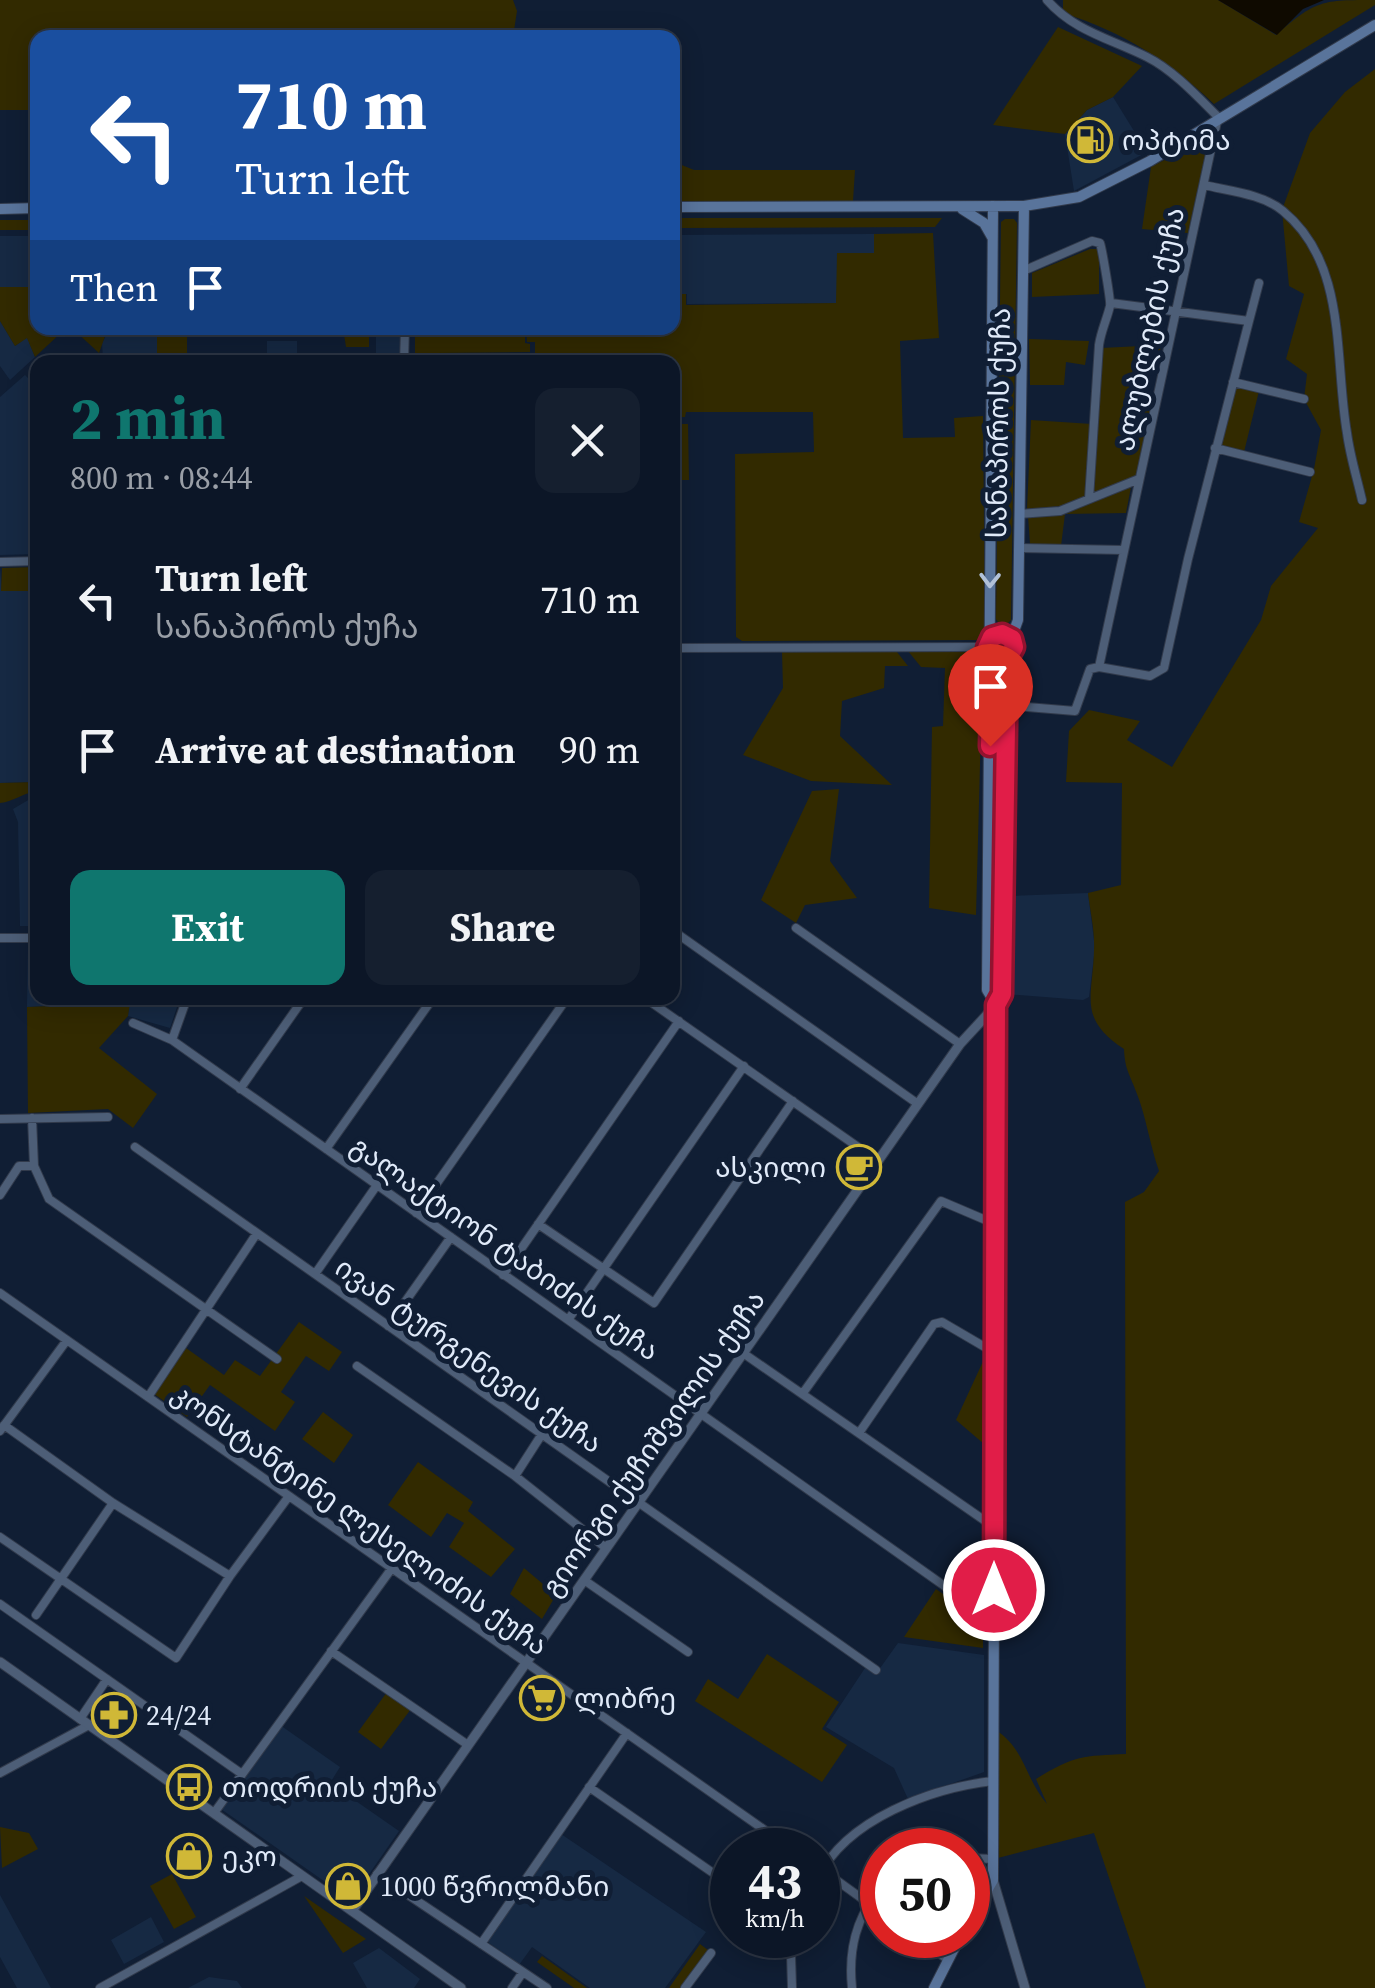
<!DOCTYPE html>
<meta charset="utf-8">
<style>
body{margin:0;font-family:"Source Serif 4","Noto Sans Georgian",serif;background:#151f2f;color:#f1f3f6;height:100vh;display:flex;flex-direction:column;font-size:38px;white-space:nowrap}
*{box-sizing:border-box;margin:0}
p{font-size:32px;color:#9a9fa7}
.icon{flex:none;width:55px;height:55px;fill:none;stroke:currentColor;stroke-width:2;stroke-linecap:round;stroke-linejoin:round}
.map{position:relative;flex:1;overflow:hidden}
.details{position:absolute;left:30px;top:355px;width:650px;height:650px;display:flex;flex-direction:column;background:#0c1627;border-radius:20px;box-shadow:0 5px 25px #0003,0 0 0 2px #2c3544}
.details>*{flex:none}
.banner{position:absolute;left:30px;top:30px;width:650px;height:305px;border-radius:20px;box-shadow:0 5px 25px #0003,0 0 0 2px #2c3544;background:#1a4fa0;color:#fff;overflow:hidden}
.speed{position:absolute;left:710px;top:1828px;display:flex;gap:20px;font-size:50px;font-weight:700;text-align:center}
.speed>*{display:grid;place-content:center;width:130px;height:130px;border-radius:50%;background:#0c1627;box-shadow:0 5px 25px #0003,0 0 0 2px #2c3544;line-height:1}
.speed small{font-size:25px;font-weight:400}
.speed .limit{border:15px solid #d22;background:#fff;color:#111}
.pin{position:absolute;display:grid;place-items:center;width:85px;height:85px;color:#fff;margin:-102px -42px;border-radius:50% 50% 50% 0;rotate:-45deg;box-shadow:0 0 10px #0007}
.pin .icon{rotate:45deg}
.me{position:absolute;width:110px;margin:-55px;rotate:0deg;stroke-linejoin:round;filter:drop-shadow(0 0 8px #0008)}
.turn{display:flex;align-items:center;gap:35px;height:210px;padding:0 40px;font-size:45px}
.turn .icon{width:130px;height:130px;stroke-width:2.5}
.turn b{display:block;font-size:70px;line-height:85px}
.then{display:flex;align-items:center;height:95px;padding:0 40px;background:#0003;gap:20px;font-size:38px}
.round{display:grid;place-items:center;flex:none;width:105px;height:105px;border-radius:20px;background:#151f2f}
.headline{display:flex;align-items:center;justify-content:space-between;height:170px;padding:0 40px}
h1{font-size:60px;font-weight:700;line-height:75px;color:#0f766e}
.action{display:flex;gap:20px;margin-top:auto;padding:20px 40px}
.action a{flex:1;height:115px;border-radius:20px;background:#0f766e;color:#fff;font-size:40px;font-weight:700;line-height:115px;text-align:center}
.action a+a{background:#151f2f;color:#f1f3f6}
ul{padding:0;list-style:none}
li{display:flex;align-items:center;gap:30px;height:150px;padding:0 40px}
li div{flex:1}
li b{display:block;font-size:38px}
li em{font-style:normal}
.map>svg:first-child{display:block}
.built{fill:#162943}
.green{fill:#322a00}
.water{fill:#0f0a00}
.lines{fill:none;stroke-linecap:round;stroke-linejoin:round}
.minor-casing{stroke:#313a4b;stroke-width:10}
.tertiary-casing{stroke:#313a4b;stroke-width:11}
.secondary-casing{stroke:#313a4b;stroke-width:12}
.minor{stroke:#4d5e77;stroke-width:8}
.tertiary{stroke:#4d5e77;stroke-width:9}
.secondary{stroke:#59749b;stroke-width:10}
.oneway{stroke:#b1c1d8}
.route-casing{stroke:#92132f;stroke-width:25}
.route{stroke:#e11d48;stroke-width:18}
.labels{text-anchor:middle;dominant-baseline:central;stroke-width:10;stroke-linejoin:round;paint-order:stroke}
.poi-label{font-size:28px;fill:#e0eaf9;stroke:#101e34;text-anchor:start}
.street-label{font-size:28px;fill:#e0eaf9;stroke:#101e34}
</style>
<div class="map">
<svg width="1375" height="1988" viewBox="0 0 1375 1988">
<rect width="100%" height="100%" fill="#101e34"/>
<path class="built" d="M1113,97l34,55 -73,39 -9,-57 22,-24z
M874,234v19l-37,50 -150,1v-10h-14l-1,-59z
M0,236h30v52l-30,-1z
M0,321l15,25 12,-9 8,20 -25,23 -10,-14z
M110,328h47v34h-51l-3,-3 -1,-16z
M376,328h24v34h-24z
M267,341h30v21h-30z
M25,375l12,12v167l-37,1v-158z
M0,568l2,23h35v191l-37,1z
M30,799h7v127h-17l-2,-104 -5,-13z
M1088,893l7,55 -6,49 -6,3 -77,-6 2,-98z
M28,945h9l1,53h142l-10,30 -42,-12 1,-13 -102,4z
M898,1643l86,12v117l-76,27 -14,-31 -68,-41 41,-62 11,6z
M280,1725l60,42 -10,16 69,48 -48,69 -130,-91z
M561,1834l145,98 -41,56h-75l-58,-41 -13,18 -34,-25z
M0,1895l51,93h-34l-17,-31z
M151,1917l13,25 -40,22 -13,-24z
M379,1948l41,31 -6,9h-47l-14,-25z
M209,1977l28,4 5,7h-54z"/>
<path class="green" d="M0,0h513l4,11 -4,26 -475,1 -1,72h-37z
M1063,0h155l58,35c40,-35 46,-35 99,-35v5l-161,99c-45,-43 -91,-72 -151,-91z
M1058,27l84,39 -29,31 -26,13 -22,24 -72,-9z
M1375,69v1919h-229l-52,-155 -96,25 -1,-127c27,17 29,49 50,73l-11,-25c39,-24 47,-23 90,-25l-1,-552 19,-10 15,-21c-9,-26 -13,-54 -22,-77 -7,-20 -12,-23 -13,-45 -47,-31 -31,-52 -30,-99 1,-19 -4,-39 -6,-57l33,-8 1,-102 -56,-1 3,-51 20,-21 51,11 -13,19 45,27 89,-147 10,-34 47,-58 -19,-6 15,-53 7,-39 -17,-31 3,-25 -21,-15 18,-65 -15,-8 -7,-76 28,-77 35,-41z
M1199,142h9l-20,91 -46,-4 9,-62z
M672,161l22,9h161l-2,31 -180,1z
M673,218h269l-7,9 -262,1z
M1005,219h9l3,4 -6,397 -3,3 -10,-1 -2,-3 5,-397z
M0,220h37v10h-37z
M933,233l6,105 -39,3 3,97 52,-1 -1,-19 29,-2 2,221 -4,3 -239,1 -6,-4 -1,-183 79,-2 -1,-40h-127l-1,5h-12l-1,-55h-137v-20h-8l-1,-14h146l1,-34h13v11l150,-2 1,-50h37v-19z
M30,236h7l1,92h70l-9,25 -25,-23 -11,1 -28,26 -8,-19 -12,8 -15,-25v-34h30z
M1090,249h8l1,6v39l-67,3v-24z
M157,328h94v2l-64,2v30h-30z
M343,328h26v19h-23z
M415,328h110v15l5,1v8l-95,1 -1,9h-19z
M1029,339l60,2 -4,24 -19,-3 -2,23h-34z
M1161,345l-4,25 -24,1 -3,38 23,2 -14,66 -48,19 10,-148z
M1234,385l25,6 -15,61 -25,-6z
M1031,420l61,4 -4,72 -26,10 -35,3z
M673,424h15l1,56h-16z
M1131,487l-5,26 -61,1 -4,32 -31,-2 -2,-28 37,-2z
M37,567v24h-36l1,-23z
M908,651l75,1 -7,263 -47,-7 3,-181 11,-1 2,-58 -24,-1z
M782,652h115l11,14h-23l-1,22 -42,13 -2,35 52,49 -81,-4 -68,-26 40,-67z
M37,782v10c-14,0 -23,10 -37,11v-20z
M839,789l-9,72 27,37 -52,7 -9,18 -35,-23 51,-109z
M130,1003l-2,13 -29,32 58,46 -24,34 -25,-19 -80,4 -1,-106z
M299,1322l43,30 -13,19 -23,-15 -25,36 14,10 -20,29 -65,-46 -23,32 -33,-23 32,-46 38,27 11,-15 25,16z
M985,1357l-1,87 -28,-24z
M323,1412l30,23 -19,28 -32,-24z
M418,1462l55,40 -5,9 47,38 -24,28 -42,-30 15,-24 -17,-10 -16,24 -43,-32z
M524,1568l32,27 -14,24 -32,-25z
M936,1589l47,33v26l-79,-11z
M767,1654l72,48 -17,27 25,16 -25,37 -127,-81 13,-22 30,20z
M387,1692l24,17 -30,40 -23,-17z
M0,1827l29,6 9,16 -36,19z
M172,1874l24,43 -22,12 -24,-43z
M304,1896l62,43 -23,14z
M700,1944l8,6 -27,38h-12z
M542,1956l45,32h-13l-37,-26z"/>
<path class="water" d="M1218,0h106l-21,9 -26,26z"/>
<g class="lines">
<defs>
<path id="minor" d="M1204,185c25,6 59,9 79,26 65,53 51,148 64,222 3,23 10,45 15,67
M1023,271l69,-30 8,2c2,6 11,58 10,63 -3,13 -9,25 -11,39l-10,154
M1249,321l10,-38
M404,362l1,-34
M1233,382l71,17
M1215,448l95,24
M1019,514l41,-3 79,-32
M1019,548l105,2
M0,562l38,-1
M672,648l315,-1
M1099,667l51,9 14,-8 24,-109 61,-238 -138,-18
M1007,680l20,27 48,4 15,-42 9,-2 119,-550c-21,-21 -45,-47 -71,-60 -36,-18 -73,-26 -100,-57
M796,928l164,116
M672,930l246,174
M0,938h38
M645,998l233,163
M133,1023l39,17 822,581
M172,1040l15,-42
M240,1089l64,-91
M32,1118l2,48 15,33 228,160
M0,1119l108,-2
M135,1147l741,523
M326,1149l107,-151
M0,1195l19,-29h15
M416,1213l151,-215
M538,1224l116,79 139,-202
M315,1274l62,-89
M503,1275l176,-254
M0,1293l793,557
M568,1320l176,-254
M388,1326l63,-89
M743,1353l251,174
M357,1366l158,110 91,72
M803,1393l138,-192 54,23
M148,1397l109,-164
M4,1425l109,78 117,73
M0,1431l67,-91
M859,1433l75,-109 8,-2 53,31
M515,1476l27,-42
M0,1537l176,121 54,-82 59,-80
M584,1580l104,72
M0,1604l242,170
M36,1615l77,-112
M331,1651l137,94
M80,1719l27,-40
M0,1773l89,-48
M589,1787l127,88
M214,1813l178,-245
M968,1858l25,1
M821,1869l61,44
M377,1874l170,114
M818,1878c28,-59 114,-90 175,-97
M914,1935l33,24
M481,1944l146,-211
M100,1988l202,-112
M512,1988l11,-16
M685,1988l26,-35
M792,1988l-1,-33 4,-20
M852,1988c-4,-39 4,-72 30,-101"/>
<path id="tertiary" d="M0,1662l461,326
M993,1880l32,108
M352,1911l608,-867 36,-39"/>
<path id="secondary" d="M993,206l-6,784 9,15
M672,207l352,-1 55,-9 71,-36 225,-136
M0,209l38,-1
M962,209l22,14 8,14
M992,658l10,3 10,-6 2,-8 -3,-8 7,-19 6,-414
M968,1924l25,-44 3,-875 6,-11 5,-335
M934,1988l27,-53"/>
</defs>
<use href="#minor" class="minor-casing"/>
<use href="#tertiary" class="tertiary-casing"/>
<use href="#secondary" class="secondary-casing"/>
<use href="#minor" class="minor"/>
<use href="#tertiary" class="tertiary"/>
<use href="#secondary" class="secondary"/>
</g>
<defs><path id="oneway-chevron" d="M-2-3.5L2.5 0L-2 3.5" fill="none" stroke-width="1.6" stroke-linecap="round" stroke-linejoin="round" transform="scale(2.5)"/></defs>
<use class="oneway" href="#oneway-chevron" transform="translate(990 580) rotate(91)"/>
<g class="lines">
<defs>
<path id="route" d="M990,746l2,-88 -5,-10 5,-11 10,-3 10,5 2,8 -7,13 -5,334 -6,11 -2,585"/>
</defs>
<use href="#route" class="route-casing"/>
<use href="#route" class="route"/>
</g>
<defs>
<symbol id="fuel-ring" viewBox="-11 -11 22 22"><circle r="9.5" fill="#101e34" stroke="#d0b837" stroke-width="1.5"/><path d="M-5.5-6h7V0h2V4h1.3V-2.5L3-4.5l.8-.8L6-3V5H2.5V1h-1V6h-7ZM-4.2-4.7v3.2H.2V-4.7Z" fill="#d0b837"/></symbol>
<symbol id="cafe-ring" viewBox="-11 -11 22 22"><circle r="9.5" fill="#101e34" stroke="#d0b837" stroke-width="1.5"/><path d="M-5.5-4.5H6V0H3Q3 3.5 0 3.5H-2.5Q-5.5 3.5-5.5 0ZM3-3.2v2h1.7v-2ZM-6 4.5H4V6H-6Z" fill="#d0b837"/></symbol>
<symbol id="supermarket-ring" viewBox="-11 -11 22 22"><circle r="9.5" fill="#101e34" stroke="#d0b837" stroke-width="1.5"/><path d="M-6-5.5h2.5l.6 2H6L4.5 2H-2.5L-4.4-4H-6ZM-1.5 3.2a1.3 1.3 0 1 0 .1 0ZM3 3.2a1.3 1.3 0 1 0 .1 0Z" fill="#d0b837"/></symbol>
<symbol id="pharmacy-ring" viewBox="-11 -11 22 22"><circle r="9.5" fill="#101e34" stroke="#d0b837" stroke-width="1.5"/><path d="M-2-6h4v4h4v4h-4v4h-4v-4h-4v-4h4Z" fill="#d0b837"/></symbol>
<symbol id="bus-ring" viewBox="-11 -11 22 22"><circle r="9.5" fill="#101e34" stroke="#d0b837" stroke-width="1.5"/><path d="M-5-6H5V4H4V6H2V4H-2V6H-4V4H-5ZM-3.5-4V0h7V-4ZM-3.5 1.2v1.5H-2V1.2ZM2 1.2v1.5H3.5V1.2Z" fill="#d0b837"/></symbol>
<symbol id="shop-ring" viewBox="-11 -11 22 22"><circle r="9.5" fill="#101e34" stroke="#d0b837" stroke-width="1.5"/><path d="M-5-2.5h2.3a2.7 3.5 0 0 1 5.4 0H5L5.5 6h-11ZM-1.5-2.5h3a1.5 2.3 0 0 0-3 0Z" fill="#d0b837"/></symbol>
</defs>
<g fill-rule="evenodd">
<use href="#fuel-ring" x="1065" y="115" width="50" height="50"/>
<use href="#cafe-ring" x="834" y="1142" width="50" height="50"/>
<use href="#supermarket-ring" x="517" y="1673" width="50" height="50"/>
<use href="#pharmacy-ring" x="89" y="1690" width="50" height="50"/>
<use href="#bus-ring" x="164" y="1762" width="50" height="50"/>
<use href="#shop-ring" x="164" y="1831" width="50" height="50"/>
<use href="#shop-ring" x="323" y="1861" width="50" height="50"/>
</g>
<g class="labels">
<g class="poi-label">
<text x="1122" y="140">ოპტიმა</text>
<text x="826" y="1167" text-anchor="end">ასკილი</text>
<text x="574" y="1698">ლიბრე</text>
<text x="146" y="1715">24/24</text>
<text x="222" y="1787">თოდრიის ქუჩა</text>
<text x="222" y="1856">ეკო</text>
<text x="380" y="1886">1000 წვრილმანი</text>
</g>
<g class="street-label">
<text transform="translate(1149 329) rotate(-78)">ალუბლების ქუჩა</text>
<text transform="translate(998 423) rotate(-89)">სანაპიროს ქუჩა</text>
<text transform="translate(505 1248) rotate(35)">გალაქტიონ ტაბიძის ქუჩა</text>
<text transform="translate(469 1355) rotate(35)">ივან ტურგენევის ქუჩა</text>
<text transform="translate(653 1443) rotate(-55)">გიორგი ქუჩიშვილის ქუჩა</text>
<text transform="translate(360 1519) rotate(35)">კონსტანტინე ლესელიძის ქუჩა</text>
</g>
</g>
</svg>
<div class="speed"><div>43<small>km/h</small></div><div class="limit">50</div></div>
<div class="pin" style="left:990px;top:746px;background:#d93025"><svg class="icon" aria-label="arrive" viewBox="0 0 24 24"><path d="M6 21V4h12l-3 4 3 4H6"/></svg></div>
<svg class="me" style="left:994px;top:1590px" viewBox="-20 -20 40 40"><circle r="17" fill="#e11d48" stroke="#fff" stroke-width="3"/><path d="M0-11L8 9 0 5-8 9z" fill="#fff"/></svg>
<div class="banner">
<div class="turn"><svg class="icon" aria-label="left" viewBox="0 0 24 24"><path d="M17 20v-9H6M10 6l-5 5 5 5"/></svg><div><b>710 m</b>Turn left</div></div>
<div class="then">Then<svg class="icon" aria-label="arrive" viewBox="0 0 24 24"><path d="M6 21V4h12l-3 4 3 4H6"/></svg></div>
</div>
<section class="details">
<div class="headline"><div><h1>2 min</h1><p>800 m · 08:44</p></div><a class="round"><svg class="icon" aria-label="close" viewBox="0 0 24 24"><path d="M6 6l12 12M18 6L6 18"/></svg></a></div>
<ul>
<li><svg class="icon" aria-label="left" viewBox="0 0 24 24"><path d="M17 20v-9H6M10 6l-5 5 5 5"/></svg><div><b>Turn left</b><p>სანაპიროს ქუჩა</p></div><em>710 m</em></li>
<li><svg class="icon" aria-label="arrive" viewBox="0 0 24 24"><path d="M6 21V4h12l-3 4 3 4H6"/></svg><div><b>Arrive at destination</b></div><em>90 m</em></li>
</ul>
<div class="action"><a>Exit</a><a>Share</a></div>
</section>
</div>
